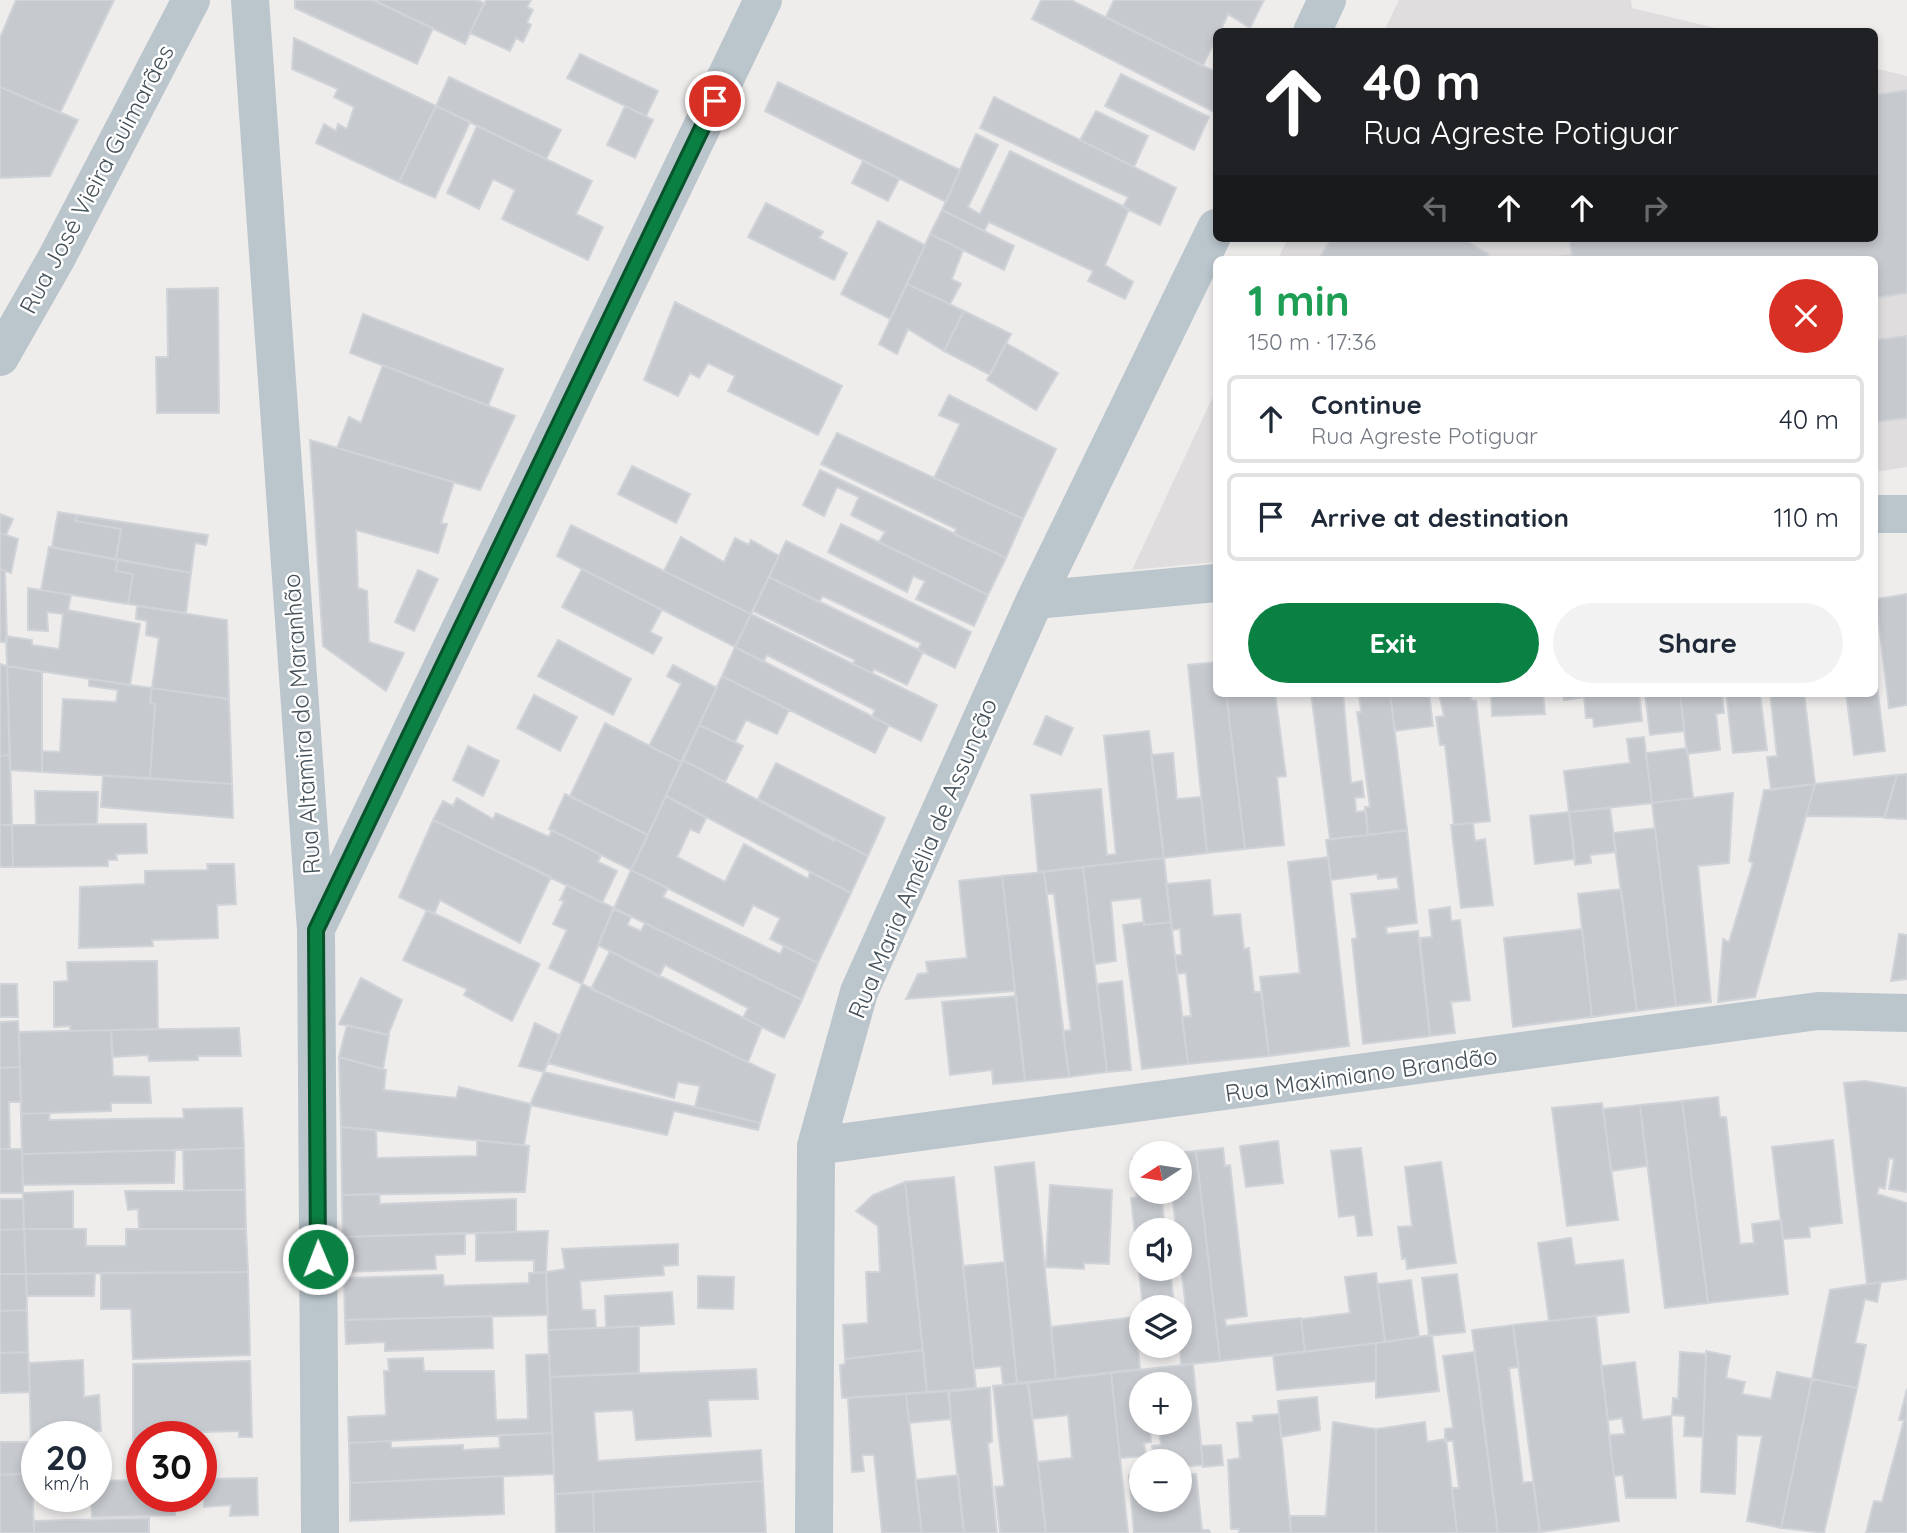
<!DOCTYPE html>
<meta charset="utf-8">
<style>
body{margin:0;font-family:Quicksand,sans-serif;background:#f2f2f3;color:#1f2937;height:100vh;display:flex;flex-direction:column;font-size:26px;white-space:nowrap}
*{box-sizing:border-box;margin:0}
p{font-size:23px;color:#747a83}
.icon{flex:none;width:38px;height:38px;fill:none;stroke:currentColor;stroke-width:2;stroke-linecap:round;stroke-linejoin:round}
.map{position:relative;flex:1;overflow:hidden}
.drawer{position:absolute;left:1213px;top:256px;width:665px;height:441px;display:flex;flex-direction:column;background:#fff;border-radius:10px;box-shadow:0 4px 10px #0003}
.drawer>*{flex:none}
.banner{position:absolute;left:1213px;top:28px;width:665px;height:214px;border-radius:10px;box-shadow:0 4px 10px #0003;background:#202124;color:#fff;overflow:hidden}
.needle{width:46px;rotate:258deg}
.fabs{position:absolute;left:1129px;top:1141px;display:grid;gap:14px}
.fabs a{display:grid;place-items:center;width:63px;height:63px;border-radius:50%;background:#fff;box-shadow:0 4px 10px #0003;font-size:35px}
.speed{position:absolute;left:21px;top:1421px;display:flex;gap:14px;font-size:35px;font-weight:700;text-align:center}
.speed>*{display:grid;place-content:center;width:91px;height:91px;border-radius:50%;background:#fff;box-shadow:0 4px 10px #0003;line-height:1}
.speed small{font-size:18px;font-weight:400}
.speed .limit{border:10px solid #d22;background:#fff;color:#111}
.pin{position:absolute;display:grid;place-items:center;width:60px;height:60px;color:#fff;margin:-30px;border:4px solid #fff;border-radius:50%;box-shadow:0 2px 7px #0007}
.me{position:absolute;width:77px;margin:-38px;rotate:359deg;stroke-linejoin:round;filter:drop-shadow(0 0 5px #0008)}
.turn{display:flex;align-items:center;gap:24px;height:147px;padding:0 35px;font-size:32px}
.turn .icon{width:91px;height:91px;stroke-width:2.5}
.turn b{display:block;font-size:49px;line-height:60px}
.lanes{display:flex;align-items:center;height:66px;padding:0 35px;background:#0003;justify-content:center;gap:35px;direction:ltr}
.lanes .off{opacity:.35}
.round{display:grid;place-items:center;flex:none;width:74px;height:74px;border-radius:37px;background:#f2f2f3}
.head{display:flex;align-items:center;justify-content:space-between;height:119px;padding:0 35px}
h1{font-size:42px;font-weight:700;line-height:52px;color:#1e9e55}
.button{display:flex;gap:14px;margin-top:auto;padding:14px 35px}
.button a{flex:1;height:80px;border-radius:42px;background:#0b8043;color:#fff;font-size:28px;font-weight:700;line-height:80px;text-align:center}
.button a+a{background:#f2f2f3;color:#1f2937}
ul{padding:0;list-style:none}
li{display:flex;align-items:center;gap:21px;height:88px;margin:0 14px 10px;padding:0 21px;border:4px solid #e0e1e3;border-radius:10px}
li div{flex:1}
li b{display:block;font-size:26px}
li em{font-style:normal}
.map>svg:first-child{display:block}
.education{fill:#e0ddde}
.building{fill:#c6cacf;stroke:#d0d3d8;stroke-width:2}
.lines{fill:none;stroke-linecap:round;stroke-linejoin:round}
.minor{stroke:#bac5cc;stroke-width:38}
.route-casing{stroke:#07532c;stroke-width:18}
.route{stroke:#0b8043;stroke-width:12}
.labels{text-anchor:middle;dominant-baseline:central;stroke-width:5;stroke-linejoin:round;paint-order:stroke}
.street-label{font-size:24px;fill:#455159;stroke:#fff}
</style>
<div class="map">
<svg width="1907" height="1533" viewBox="0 0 1907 1533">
<rect width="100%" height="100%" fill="#efecec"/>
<path class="education" d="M1399,0h232l1,8 96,23h-344z
M1874,68l33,8v391l-33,5v-213h-596l10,-21h586z
M1216,390v172l-84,8z"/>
<path class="building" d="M16,0h98l-54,113 -60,-26v-49z
M295,0h78l60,28 -16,36 -122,-56z
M373,0h104l7,3 -19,41z
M486,0h45l-4,7 6,3 -6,12 4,3 -8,17 -7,-4 -6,13 -40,-18z
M1041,0h30l145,72v30l-4,9 -180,-92z
M1114,0h150l-14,28 -22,-14 -8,18h-4v6l-13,28 -97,-49z
M294,38l142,68 -37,76 -83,-39 8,-19 12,7 2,-7 9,5 7,-22 -20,-10 4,-8 -46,-20z
M580,54l78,37 -12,25 -79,-38z
M1121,74l88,43 -15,33 -89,-44z
M449,77l112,53 -15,29 -110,-53z
M778,82l182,88 -14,32 -181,-91z
M0,87l78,33 -28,56 -50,2z
M1907,90v203l-33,5v-39h-334l32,-4 -3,-17h305v-143z
M994,97l182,91 -16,37 -37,-18 5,-10 -148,-69z
M436,106l34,16 -35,76 -36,-16z
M625,106l28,14 -18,38 -28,-13z
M1096,111l52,25 -14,31 -54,-27z
M477,126l115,55 -16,33 27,13 -15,33 -86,-41 13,-29 -22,-11 -14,30 -32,-16z
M976,134l22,11 -30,62 12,7 30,-63 119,58 -24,56 28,17 -8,17 -37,-18 5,-10 -104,-49 -5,9 -42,-21z
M863,161l36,18 -11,22 -36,-18z
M766,203l57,29 -4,6 28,15 -13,27 -86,-43z
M942,210l72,36 -10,24 -74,-36z
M878,221l47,24 -35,74 -49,-25z
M930,234l33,16 -11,29 9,5 -11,20 -43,-20z
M1331,238h131l27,16 -3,5h-167z
M907,284l57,27 -20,40 -36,-22 -11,25 -18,-10z
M218,288l1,125h-62l-1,-56h12l-1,-68z
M675,302l167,84 -24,49 -90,-44 7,-15 -27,-13 -9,15 -9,-5 -12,23 -34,-16z
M964,311l47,23 -21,41 -46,-24z
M363,314l140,55 -15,37 -138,-53z
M1907,336v82l-33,4v-82z
M1006,343l52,30 -22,37 -49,-30z
M383,365l132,51 -35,74 -143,-42 12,-31 12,6z
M949,395l107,54 -33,70 -89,-41 26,-54 -21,-9z
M837,433l186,86 -17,39 -52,-24 2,-5 -135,-65z
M310,440l144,42 -13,41 6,1 -9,29 -82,-23 2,58 9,3 2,51 35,11 -18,38 -63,-45z
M632,466l58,28 -14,29 -58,-29z
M820,470l186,88 -18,37 -109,-53 6,-10 -34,-17 8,-18 -22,-10 -13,29 -21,-11z
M58,512l19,3 -2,6 46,8 -5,30 -64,-12z
M0,514l13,5 -7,16 -6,-2z
M77,515l131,20 -2,10 -11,-2 -4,30 -75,-14 5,-30 -46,-8z
M841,524l147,71 -14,31 -58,-27 9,-18 -12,-5 -6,16 -79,-40z
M571,525l180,89 -16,33 -178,-91z
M0,533l18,6 -7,34 -11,-4z
M681,537l43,25 11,-24 14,7 2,-5 28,16 -28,58 -87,-43z
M786,541l185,91 -16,36 -37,-18 3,-7 -98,-47 -4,6 -50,-25z
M49,547l69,13 -3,11 18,3 -5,30 -87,-14z
M118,560l73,13 -5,40 -58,-9 5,-30 -18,-3z
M0,569l5,2 2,71h-7z
M582,569l80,41 -12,22 12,6 -9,16 -91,-47z
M418,570l20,9 -24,52 -19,-9z
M769,577l154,75 -16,33 -33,-16 -2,4 -20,-9 3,-4 -102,-49z
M28,588l43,7 -3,15 72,14 -10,61 -123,-19 -1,-30 26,4v5l27,4 4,-35 -16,-2 1,19 -20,-1z
M1907,594v111l-18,3 -13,-109z
M137,606l90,14 2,79 -77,-11 7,-50 -13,-3 1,-14 -11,-2z
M751,614l186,91 -16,36 -49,-24 3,-7 -108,-55 -4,7 -28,-15z
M558,640l73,39 -18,36 -75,-39z
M735,647l154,78 -14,28 -153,-77z
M1874,661l11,90 -31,4 -8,-62h28z
M1216,662v31h10l19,156 -38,4 -19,-188z
M0,664l7,2 3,89 -10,1z
M673,665l44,23 -36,74 -32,-16 32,-62 -14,-8z
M7,666l35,6v100l-32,-2z
M722,676l67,34 -12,24 -31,-14 -11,22 -36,-17z
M89,679l63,9 -2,15 5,1 -5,74 -108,-6v-21l18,1 3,-53 53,3 2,-12 -29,-4z
M152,688l77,11 3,85 -82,-6 5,-74 -5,-1z
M1226,693h49l11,83 -9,1 7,68 -39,4z
M1311,693h32l8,90 11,-2 2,16 -9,1 1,14 10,-1 2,24 -38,4z
M1359,693h31l17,137 -39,5 -3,-28h5l-13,-95h4z
M1390,693h39l4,33 -38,5z
M1439,693h31l1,7 5,1 14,120 -36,4 -9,-80h-5l-4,-28 8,-1z
M1491,693h52l2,21 -53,2z
M1563,693h76l3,28 -48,6 -1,-9h-7l-2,-21 -20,3z
M1645,693h35l4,38 -34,4z
M1680,693h42l2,20 -8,1 4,36 -33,4z
M1726,693h34l7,57 -34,3z
M1770,693h34l11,91 -44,6 -4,-33 10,-1z
M534,695l43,22 -17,34 -43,-23z
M1046,716l27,12 -12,27 -27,-11z
M605,723l76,39 -33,73 -78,-39z
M699,725l44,21 -18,36 -42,-22z
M1149,731l15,127 -126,14 -7,-77 70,-6 6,66 9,-1 -12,-118z
M1644,737l8,66 -83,9 -5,-41 66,-8 -3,-24z
M468,746l31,15 -16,35 -30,-16z
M1687,748l6,50 -41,5 -6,-50z
M1173,753l4,46 24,-2 6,56 -43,5 -13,-103z
M10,755l2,70h-12v-69z
M683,760l151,81 1,-2 33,17 -17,37 -185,-97z
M776,763l109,55 -17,38 -110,-57z
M1907,774v45l-22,-1 12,-43z
M1897,775l-13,42 -78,-1 9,-32z
M103,776l129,8 1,34 -132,-11z
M1815,784l-60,213 -37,5 5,-63 6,3 24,-79 -4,-2 15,-71z
M35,791l63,1 -1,32 -61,1z
M1733,793l-4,70 -31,3 13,136 -35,4 -24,-203z
M565,794l83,41 -17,35 -82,-41z
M666,796l40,22 -7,15 -9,-4 -13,28 48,25 19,-38 64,35 2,-7 41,21 -33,70 -48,-24 10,-21 -27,-13 -10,21 -112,-56z
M457,798l36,21 3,-6 53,24 3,-7 49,25 -3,7 19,9 -15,32 -169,-83 10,-19 10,5z
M1610,808l6,44 -26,3 1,8 -16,2 -6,-53z
M1569,812l6,47 -40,5 -5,-48z
M433,820l118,57 -31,66 -80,-43 -6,14 -35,-17z
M1473,823l2,18 10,-2 8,66 -32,3 -10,-83z
M146,824l1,29 -31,1 1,6h-9v6l-95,1 -1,-42z
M0,825h12l1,42h-13z
M1655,828l21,178 -39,5 -24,-178z
M1407,830l10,93 -31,4 1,7 31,-3 12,105 -67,8 -11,-105 5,-1 -6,-44 48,-5 -2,-12 -19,2 -1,-5 -46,6 -5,-40z
M1328,857l21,189 -80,10 -9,-79 40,-4 -12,-111z
M1164,858l7,64 -27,3 -3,-27 -30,3 5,60 -21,3 -12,-97z
M207,864h27l2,40 -19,1 1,33 -66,2 1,6 -74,2 1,-61 65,-3v-13l63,-1z
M1083,867l24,205 -38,5 -6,-46 8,-1 -17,-136h-7l-3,-22z
M631,870l37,18 -5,9 117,57 4,-8 34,17 -16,37 -188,-92z
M1044,872l25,205 -44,4 -23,-205z
M1002,876l13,115 -109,8 12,-25 10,-1 -2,-11 41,-4 -8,-77z
M1210,880l3,36 27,-2 4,35 5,-1 5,44h7l8,64 -81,8 -6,-47 9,-1 -5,-43 -9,1 -2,-19h7l-2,-26 -8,1 -6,-46z
M567,885l47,23 -32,76 -33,-16 18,-38 -14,-6 11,-23 -4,-1z
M1621,889l16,122 -45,6 -14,-123z
M1450,907l1,14 9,-1 10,80 -19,2 4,31 -25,3 -10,-98 12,-1 -3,-27z
M613,909l18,8 -4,8 14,6 4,-8 157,77 -18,38 -41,-20 5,-10 -83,-43 -6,12 -61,-32z
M427,910l113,54 -28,57 -48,-26 3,-6 -64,-29z
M1144,922v3l27,-3 17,142 -46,5 -19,-144z
M1582,929l10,88 -79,10 -9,-89z
M1899,934l8,1v44l-16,2z
M610,951l152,76 -14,35 -157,-73z
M157,961l1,68 -88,2v-5l-16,1v-45l14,-1 -1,-19z
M361,978l41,22 -14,35 -49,-11z
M1122,981l9,89 -24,2 -10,-88z
M0,984h17l1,33h-18z
M582,984l193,91 -15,48 -65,-16 5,-21 -22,-4 -4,16 -126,-35z
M1016,996l9,85 -32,3 -1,-14 -42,5 -8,-73z
M18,1021l2,46 -20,1v-46z
M535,1023l24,12 -15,37 -25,-6z
M347,1025l42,10 -6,34 -44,-12z
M239,1028l2,28h-43v4l-49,1 -1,-6 -35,2 -2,-27z
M111,1030l2,46 36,1 2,26h-40v8l-90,3 -2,-82z
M339,1057l47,13 -2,20 72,8 3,-11 72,17 -7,41 -183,-18z
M20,1067l1,35h-12l1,47h-10v-81z
M544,1072l151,35 65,16 -2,7 -84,-19 -7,24 -137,-30z
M1865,1081l42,7v104l-18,-3 5,-30 -5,-1 -4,31 -6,-2 -2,7 30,9v76l-40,5 -23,-201z
M1718,1097l2,20h6l14,127 14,-1 -2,-19 29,-4 7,74 -80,9 -26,-202z
M1682,1101l26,202 -43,5 -25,-203z
M1602,1103l16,117 -51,6 -15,-118z
M1640,1105l7,61 -36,5 -8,-62z
M242,1108l2,40 -222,6 -1,-40 29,-1 -1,7 135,-2 -1,-9z
M341,1127l35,3 1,28 100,-2v-16l52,6 -4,46 -183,3z
M1833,1140l9,83 -33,4 1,10 -27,2 -11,-92z
M1278,1141l5,42 -37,4 -6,-41z
M244,1148l1,42h-61l-1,-40z
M1223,1148l2,18 5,-1 17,151 -22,3 1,7 75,-8 4,34 -85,9 -24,-210z
M1361,1148l11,87 -14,1 -3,-21 -16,2 -8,-66z
M0,1149h22l1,44h-23z
M175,1150l-1,33 -151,2 -1,-31z
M1196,1151l24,210 -39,4 -1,-31 9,-2 -9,-72v-30h-4l-4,-38h8v-39h-7z
M1141,1157v35h20l4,38h-24v39h29l4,35 -31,3 -12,-109 6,-1 -5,-38z
M1034,1162l22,217 -39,4 -22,-216z
M1441,1162l15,101 -49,6 -1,-11 -4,1 -4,-32 14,-1 -7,-59z
M954,1177l22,211 -49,4 -22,-210z
M905,1182l18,168 -78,9 -2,-34 25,-2 -2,-51h14l-2,-46 -22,-15 17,-16z
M1050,1185l62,5 -3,74 -25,-1v6l-38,-2z
M245,1190l1,39h-107l-1,-20 -10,1 -3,-19z
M73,1191v38h-49l-1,-36z
M379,1194l1,10 136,-5v33l-173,5 -1,-42z
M0,1199h23l1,30 -24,1z
M24,1229l2,45h-26v-44z
M24,1229h62v17h40v-17h120l2,43 -222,2z
M548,1231l-2,41 -12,1v-13l-58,1v-28z
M465,1233v21l-30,1 1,14 -92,3 -1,-35z
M1571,1238l4,27 48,-5 6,52 -80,9 -11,-78z
M678,1244v21l-15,1 1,9 -84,6 2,29h13l1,18 -48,2 -2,-58 19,-3 -3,-20z
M1005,1262l12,121 -14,2 -2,-19 -27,3 -11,-103z
M248,1272l2,83 -117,4 -2,-50h-30v-36z
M546,1272l2,43 -203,5 -1,-42 99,-3 1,11 85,-3v-10z
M95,1273l-1,23h-67l-1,-22z
M1376,1273l9,69 -80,10 -4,-33 49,-6 -5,-36z
M0,1274h26l1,36 -27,1z
M1457,1274l8,58 -36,4 -7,-58z
M698,1276l36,1 -1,32 -35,-1z
M1411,1280l8,57 -34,5 -7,-58z
M1881,1282l-4,20 -12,-3 -10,44 11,2 -9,43 -45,-9 18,-89z
M672,1292l2,32 -68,4 -1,-32z
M27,1310l1,42 -28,1v-42z
M492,1316l1,32 -108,3v-9l-39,2 -1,-24z
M1596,1316l23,205 -79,11 -27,-207z
M1135,1317l5,52 -84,10 -5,-52z
M1513,1325l6,42 -10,1 14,115 10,-2 7,51 -10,1h-32l-26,-203z
M639,1326v47l-89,4 -2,-47z
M1432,1335l7,56 -63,7v-55z
M1376,1343v38l-99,9 -4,-35z
M923,1350l4,42 -85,6 -2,-33 5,-1v-5z
M1706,1351l24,5 -4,22 19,4 -3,12 29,5 6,-27 35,7 -31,149 -34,-7 15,-85 -25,-1 -2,59 -34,-2z
M28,1352l2,40 -30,1v-40z
M1474,1352l24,181h-41l-5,-45h7l-6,-47h-8v-12l8,-1 -10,-72z
M1680,1352l26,2 -3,83 -19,-1 1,-20 -13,-1 1,-17 5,1z
M549,1354l3,79 -203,10 -1,-26 38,-2 -2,-44h5l-1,-12 35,-1 1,13h70l2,49 32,-1 -2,-64z
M83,1360l1,37 15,-2 2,36h-40l1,6h-25v7h-6l-2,-81z
M250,1361l2,76h-13v-6l-67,2v4h-30v4h-9v-77z
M1635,1362l7,58 29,-4 5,82h-50l-3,-23 -9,1 -5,-41 16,-1 -3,-16 -14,2 -7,-54z
M1193,1364l10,101 -23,2v-6h-26l-2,-15 9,-1 -3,-22h22v-39h-39v39h8l2,19 -7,1 2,13 -26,2 -9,-85z
M756,1369l2,30 -50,1 3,36 -75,4 -3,-30 -39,2 4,49 163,-11 2,31 -208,13 -5,-117z
M1111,1373l17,160h-82l-8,-71 34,-4 -4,-43 -35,4 -5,-36z
M1812,1379l45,9 -33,145 -43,-5z
M1028,1383l18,150h-46l-5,-46 9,-1v-5l-11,-95z
M990,1387l2,55 -4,1 9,90h-33l-16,-141z
M1907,1389v144h-41l8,-32 8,1 22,-82h-5z
M949,1391l2,28 -42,4 -3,-29z
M906,1394l16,139h-40l-8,-78h-12l2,16 -12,1 -4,-74z
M1317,1397l3,33 -39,7 -3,-36z
M1279,1414l12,119h-52v-4h-8l-3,-69 12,-2 -3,-35 16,-1v-6z
M1333,1422l43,7v104h-85l-1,-17h36z
M1425,1422l2,20 19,-3 11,94h-81v-104z
M552,1433l2,41 -204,9 -1,-40 42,-2v7l72,-3v5l37,-2 -1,-13z
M0,1442h31l1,31 -32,2z
M1221,1445l2,20 -20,2 -2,-21z
M32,1473l2,60h-34v-58z
M1141,1474v26h39v-25l16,-1 6,56h7l1,3h-76l-5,-58z
M958,1475l6,58h-42l-7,-53z
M503,1476l1,38 -154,7v-38z
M257,1478l1,37 -28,1 1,-11 -27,2v-28z
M142,1480v16h32l1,19 -83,2 -1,-21h5v-15z
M763,1481l3,52h-172l-1,-41z
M593,1492l1,41h-38l-1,-39z
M149,1518v15h-115v-12z"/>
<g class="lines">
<path class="minor" d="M250,0l66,930 4,603
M1312,32l15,-32
M0,357l57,-100 134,-257
M1874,514h33
M1035,600l181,-17
M316,929l447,-929
M816,1146l1002,-135 89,2
M814,1533l2,-387 43,-154 176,-392 181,-372"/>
</g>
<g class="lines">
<defs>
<path id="route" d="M318,1259l-2,-329 399,-829"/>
</defs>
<use href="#route" class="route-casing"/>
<use href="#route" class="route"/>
</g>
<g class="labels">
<g class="street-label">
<text transform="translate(96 179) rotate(-62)">Rua José Vieira Guimarães</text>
<text transform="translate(301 724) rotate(-94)">Rua Altamira do Maranhão</text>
<text transform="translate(922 858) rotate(-67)">Rua Maria Amélia de Assunção</text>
<text transform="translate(1361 1074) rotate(-8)">Rua Maximiano Brandão</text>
</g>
</g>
</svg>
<div class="fabs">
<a><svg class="needle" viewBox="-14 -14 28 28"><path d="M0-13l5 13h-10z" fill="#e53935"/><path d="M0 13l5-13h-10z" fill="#747a83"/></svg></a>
<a><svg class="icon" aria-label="sound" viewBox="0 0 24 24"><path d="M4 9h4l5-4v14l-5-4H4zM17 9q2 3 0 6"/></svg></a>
<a><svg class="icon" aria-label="layers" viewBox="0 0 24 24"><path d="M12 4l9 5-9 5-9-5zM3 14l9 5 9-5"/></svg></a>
<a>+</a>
<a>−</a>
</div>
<div class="speed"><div>20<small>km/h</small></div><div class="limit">30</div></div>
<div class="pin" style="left:715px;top:101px;background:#d93025"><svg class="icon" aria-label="arrive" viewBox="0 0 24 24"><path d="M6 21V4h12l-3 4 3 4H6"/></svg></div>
<svg class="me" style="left:318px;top:1259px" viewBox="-20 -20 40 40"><circle r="17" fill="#0b8043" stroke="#fff" stroke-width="3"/><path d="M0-11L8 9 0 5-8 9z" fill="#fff"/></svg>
<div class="banner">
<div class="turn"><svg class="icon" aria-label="ahead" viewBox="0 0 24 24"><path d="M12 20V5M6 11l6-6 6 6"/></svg><div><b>40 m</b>Rua Agreste Potiguar</div></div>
<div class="lanes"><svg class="icon off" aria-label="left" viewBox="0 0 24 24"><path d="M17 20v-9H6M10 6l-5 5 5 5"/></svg><svg class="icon" aria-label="ahead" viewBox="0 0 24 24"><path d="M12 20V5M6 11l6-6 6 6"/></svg><svg class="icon" aria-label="ahead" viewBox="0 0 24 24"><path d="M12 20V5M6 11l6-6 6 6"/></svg><svg class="icon off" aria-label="right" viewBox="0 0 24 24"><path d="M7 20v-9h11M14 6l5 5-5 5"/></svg></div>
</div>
<section class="drawer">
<div class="head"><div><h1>1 min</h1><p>150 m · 17:36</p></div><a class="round" style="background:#d93025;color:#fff"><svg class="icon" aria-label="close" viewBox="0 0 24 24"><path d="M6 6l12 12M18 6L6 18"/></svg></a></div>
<ul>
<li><svg class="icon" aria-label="ahead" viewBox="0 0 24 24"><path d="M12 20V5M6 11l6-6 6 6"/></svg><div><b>Continue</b><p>Rua Agreste Potiguar</p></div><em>40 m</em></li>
<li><svg class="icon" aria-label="arrive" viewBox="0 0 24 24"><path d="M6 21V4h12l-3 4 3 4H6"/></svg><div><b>Arrive at destination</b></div><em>110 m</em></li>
</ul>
<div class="button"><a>Exit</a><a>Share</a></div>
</section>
</div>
